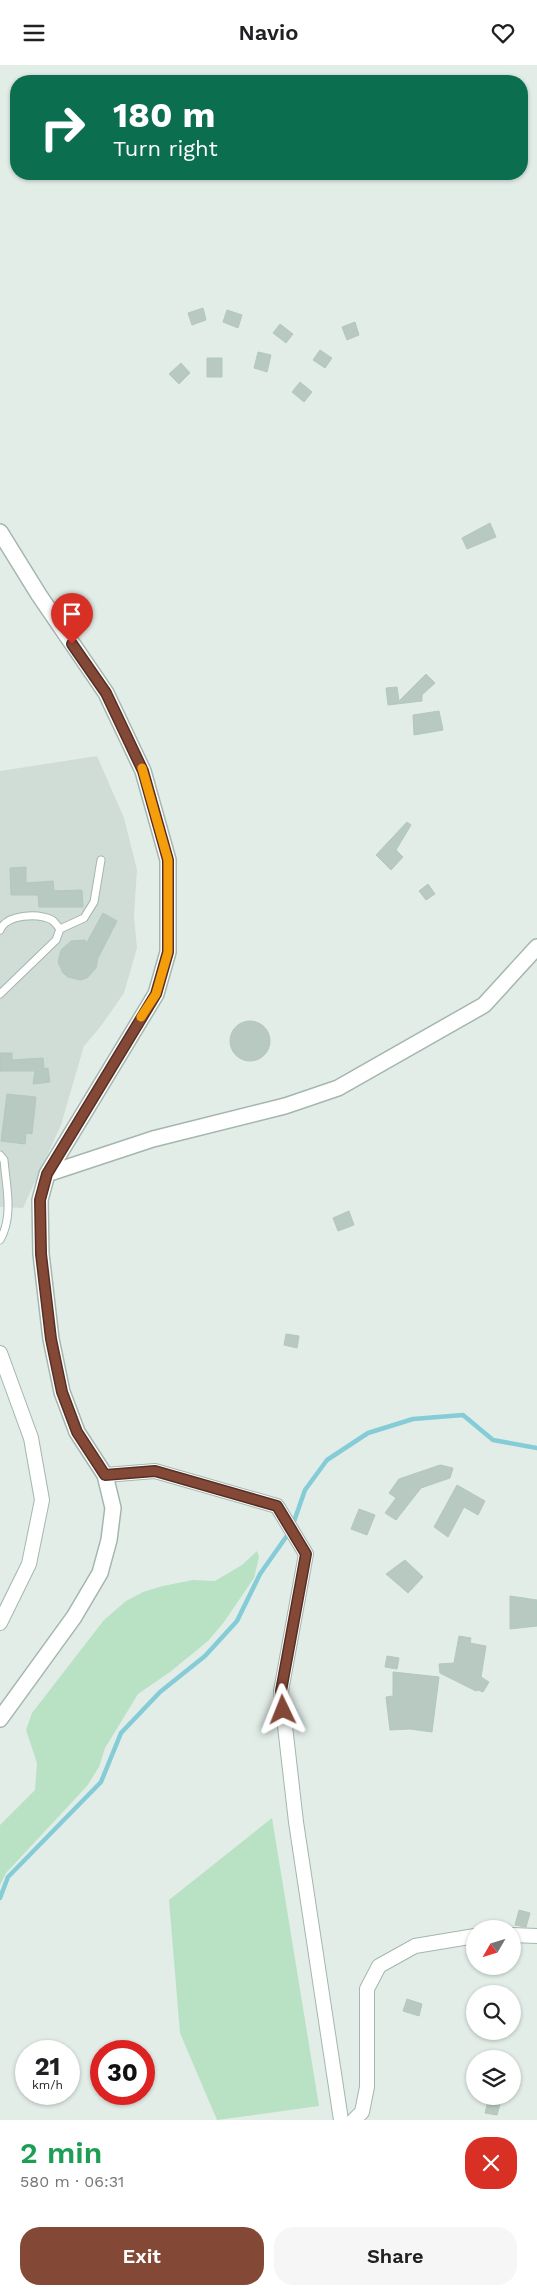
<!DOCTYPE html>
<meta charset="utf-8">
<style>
body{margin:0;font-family:"Work Sans",sans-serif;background:#f6f6f6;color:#202124;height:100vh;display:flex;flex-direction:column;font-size:19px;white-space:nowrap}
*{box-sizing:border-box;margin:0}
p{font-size:16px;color:#757577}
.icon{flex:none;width:28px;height:28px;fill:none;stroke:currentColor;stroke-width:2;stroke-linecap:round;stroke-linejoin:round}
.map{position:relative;height:2055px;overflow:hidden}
.details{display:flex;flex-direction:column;background:#fff;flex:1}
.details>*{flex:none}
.guide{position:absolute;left:10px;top:10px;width:518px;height:105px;border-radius:20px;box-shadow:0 1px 4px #0004;background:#0b6e4f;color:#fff;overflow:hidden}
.needle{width:32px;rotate:231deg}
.tools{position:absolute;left:466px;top:1855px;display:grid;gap:10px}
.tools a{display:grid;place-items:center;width:55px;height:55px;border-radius:50%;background:#fff;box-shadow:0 1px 4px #0004;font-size:25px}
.speed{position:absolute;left:15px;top:1975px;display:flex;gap:10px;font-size:25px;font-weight:700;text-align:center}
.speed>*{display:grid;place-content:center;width:65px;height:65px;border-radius:50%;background:#fff;box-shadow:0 1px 4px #0004;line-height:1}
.speed small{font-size:12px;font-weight:400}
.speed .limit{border:8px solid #d22;background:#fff;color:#111}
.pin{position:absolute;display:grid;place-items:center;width:42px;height:42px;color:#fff;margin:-51px -21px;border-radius:50% 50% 50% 0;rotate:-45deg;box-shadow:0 0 5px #0007}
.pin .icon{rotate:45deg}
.me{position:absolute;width:55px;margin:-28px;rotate:358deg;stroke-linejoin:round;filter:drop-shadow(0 0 4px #0008)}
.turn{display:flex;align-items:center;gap:18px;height:105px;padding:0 20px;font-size:22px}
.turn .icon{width:65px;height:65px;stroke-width:2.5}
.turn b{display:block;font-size:35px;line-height:42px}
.round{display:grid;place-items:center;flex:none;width:52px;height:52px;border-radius:20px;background:#f6f6f6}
.overview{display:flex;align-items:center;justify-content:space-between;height:85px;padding:0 20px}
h1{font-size:30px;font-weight:600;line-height:38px;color:#1e9e55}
.cta{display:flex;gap:10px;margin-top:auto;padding:10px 20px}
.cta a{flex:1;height:58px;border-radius:20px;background:#844837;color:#fff;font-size:20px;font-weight:600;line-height:58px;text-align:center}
.cta a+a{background:#f6f6f6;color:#202124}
header{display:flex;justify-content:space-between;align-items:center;height:65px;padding:0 20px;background:#fff;font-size:22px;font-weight:600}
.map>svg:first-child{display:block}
.built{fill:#d0ddd7}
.green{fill:#b9e1c3}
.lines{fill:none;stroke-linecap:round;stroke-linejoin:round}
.stream{stroke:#85ccd7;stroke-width:4.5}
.building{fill:#b7c9c1;stroke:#b3c8bf}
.service-casing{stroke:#a4b6af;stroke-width:9}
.minor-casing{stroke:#a4b6af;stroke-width:16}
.tertiary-casing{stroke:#a4b6af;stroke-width:18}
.service{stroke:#fff;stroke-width:7}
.minor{stroke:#fff;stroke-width:14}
.tertiary{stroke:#fff;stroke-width:15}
.route-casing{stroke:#562f24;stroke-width:12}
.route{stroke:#844837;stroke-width:9}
.slow{stroke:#f59e0b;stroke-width:9}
</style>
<header><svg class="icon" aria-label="menu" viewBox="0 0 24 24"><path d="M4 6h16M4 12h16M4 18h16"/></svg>Navio<svg class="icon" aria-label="heart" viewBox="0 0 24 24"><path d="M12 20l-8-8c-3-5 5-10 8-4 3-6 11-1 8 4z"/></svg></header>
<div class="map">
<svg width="537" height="2055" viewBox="0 0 537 2055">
<rect width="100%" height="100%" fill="#e2ede8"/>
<path class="built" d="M97,691l27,62 13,52 -3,46 3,32 -13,45 -23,33 -17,20 -23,79 -38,83 -23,-1v-436z"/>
<path class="green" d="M257,1486l2,6 -5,21 -30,44 -16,19 -38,31 -32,22 -33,54 -6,19 -12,19 -81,87 -6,12v-60l35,-35 2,-27 -11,-33 6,-17 72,-93 22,-19 17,-9 20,-6 30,-6 22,1 27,-16z
M272,1753l47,288 -102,14 -37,-87 -11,-133z"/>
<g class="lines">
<path class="stream" d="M0,1833l8,-21 93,-95 20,-49 39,-41 45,-36 32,-35 23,-47 31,-44 14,-40 22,-30 41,-27 45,-14 50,-4 30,25 44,8"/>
</g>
<path class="building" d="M203,243l3,12 -14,5 -4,-12z
M227,245l15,5 -4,13 -15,-6z
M355,257l4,13 -12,5 -5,-13z
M280,259l13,10 -7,9 -13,-10z
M320,285l12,8 -7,10 -12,-8z
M258,287l13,3 -4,17 -13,-4z
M207,293h15v19h-15z
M181,298l9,10 -11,11 -10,-10z
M300,317l12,10 -8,10 -12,-10z
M490,458l6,14 -29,12 -5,-11z
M426,609l9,9 -13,12v6l-34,4 -2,-17 11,-1 2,14z
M439,646l4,19 -29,5 -1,-20z
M407,757l4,3 -15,25 7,7 -12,13 -15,-15z
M26,802v16l27,-2 1,10 28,-1 1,17h-44l-1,-12h-27l-1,-27z
M428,819l7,10 -9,6 -7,-9z
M103,848l14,8 -19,37 -2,10 -9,10 -7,2 -12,-3 -5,-4 -5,-11 3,-12 10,-9 14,-1 1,4z
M230 976a20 20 0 1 1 40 0a20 20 0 1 1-40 0Z
M0,988h12v7l31,-2 1,11 4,-1 2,14 -17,2 2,-13h-35z
M7,1029l29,3 -4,37 -6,-1 -1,11 -24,-3z
M349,1146l5,14 -16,6 -5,-13z
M286,1269l13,2 -2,12 -13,-3z
M440,1400l13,3 -3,10 -29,10 -25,32 -11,-7 11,-15 -7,-5 10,-14z
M457,1420l28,16 -7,14 -14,-8 -16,30 -14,-10z
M359,1444l16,6 -8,20 -16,-6z
M405,1495l18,17 -15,16 -22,-19z
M510,1531l27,4v26l-27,3z
M459,1571l12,2 -1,5 16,3 -5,31 8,5 -6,10 -5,-2 -2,1 -36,-18 -1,-9 15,-1z
M387,1591l12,2 -2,11 -12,-2z
M393,1607l46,5 -7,55 -22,-3 -20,1 -4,-33 7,-1z
M519,1845l11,3 -4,14 -11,-2z
M407,1934l15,5 -3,12 -16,-5z
M488,2036l12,3 -3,11 -12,-2z"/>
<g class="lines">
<defs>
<path id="service" d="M60,864l24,-11 10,-16 7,-42
M0,865c7,-16 38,-17 52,-10 3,2 6,7 8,9l-4,11 -56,54
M0,1090l4,5c2,26 10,56 -4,80"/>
<path id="minor" d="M0,1288l31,85 11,62 -13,64 -29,59
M105,1410l50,-4 122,35 29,48 -25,137 15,131 45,298
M512,1870l25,1
M354,2055l8,-8 5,-25v-98l12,-23 36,-20 60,-10"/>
<path id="tertiary" d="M0,467l39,63 67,98 37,78 25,89v92l-12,42 -109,180 -7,26 1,54 10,85 11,53 15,40 28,43 8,33 -4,32 -9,33 -26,44 -74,102
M47,1109l106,-35 132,-33 53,-18 146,-83 53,-58"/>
</defs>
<use href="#service" class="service-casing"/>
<use href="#minor" class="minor-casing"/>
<use href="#tertiary" class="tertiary-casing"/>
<use href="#service" class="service"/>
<use href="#minor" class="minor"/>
<use href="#tertiary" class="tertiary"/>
</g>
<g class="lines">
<defs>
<path id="route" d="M72,579l34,49 37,78 25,89v92l-12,42 -109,180 -7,26 1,54 10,85 11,53 15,40 28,43 50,-4 122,35 29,48 -25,137 2,19"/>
</defs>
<use href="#route" class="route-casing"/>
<use href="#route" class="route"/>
<path class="slow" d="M141,952l15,-23 12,-42v-92l-26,-92"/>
</g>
</svg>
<div class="tools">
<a><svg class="needle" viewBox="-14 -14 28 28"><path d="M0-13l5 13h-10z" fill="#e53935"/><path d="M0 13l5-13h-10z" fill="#757577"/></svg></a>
<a><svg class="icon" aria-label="search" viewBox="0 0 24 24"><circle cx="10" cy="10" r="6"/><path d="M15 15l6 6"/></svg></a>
<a><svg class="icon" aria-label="layers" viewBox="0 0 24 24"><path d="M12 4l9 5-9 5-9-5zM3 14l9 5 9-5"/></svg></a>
</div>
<div class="speed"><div>21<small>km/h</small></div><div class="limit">30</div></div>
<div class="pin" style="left:72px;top:579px;background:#d93025"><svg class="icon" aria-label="arrive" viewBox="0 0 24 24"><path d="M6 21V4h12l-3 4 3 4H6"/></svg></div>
<svg class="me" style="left:283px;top:1645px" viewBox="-20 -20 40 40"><path d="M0-17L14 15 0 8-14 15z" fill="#844837" stroke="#fff" stroke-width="4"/></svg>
<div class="guide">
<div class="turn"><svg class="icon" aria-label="right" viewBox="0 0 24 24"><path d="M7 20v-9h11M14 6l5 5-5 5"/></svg><div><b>180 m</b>Turn right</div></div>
</div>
</div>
<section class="details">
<div class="overview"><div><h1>2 min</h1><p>580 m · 06:31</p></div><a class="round" style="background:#d93025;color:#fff"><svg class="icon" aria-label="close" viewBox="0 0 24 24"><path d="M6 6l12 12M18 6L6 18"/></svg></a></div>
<div class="cta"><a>Exit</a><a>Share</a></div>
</section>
